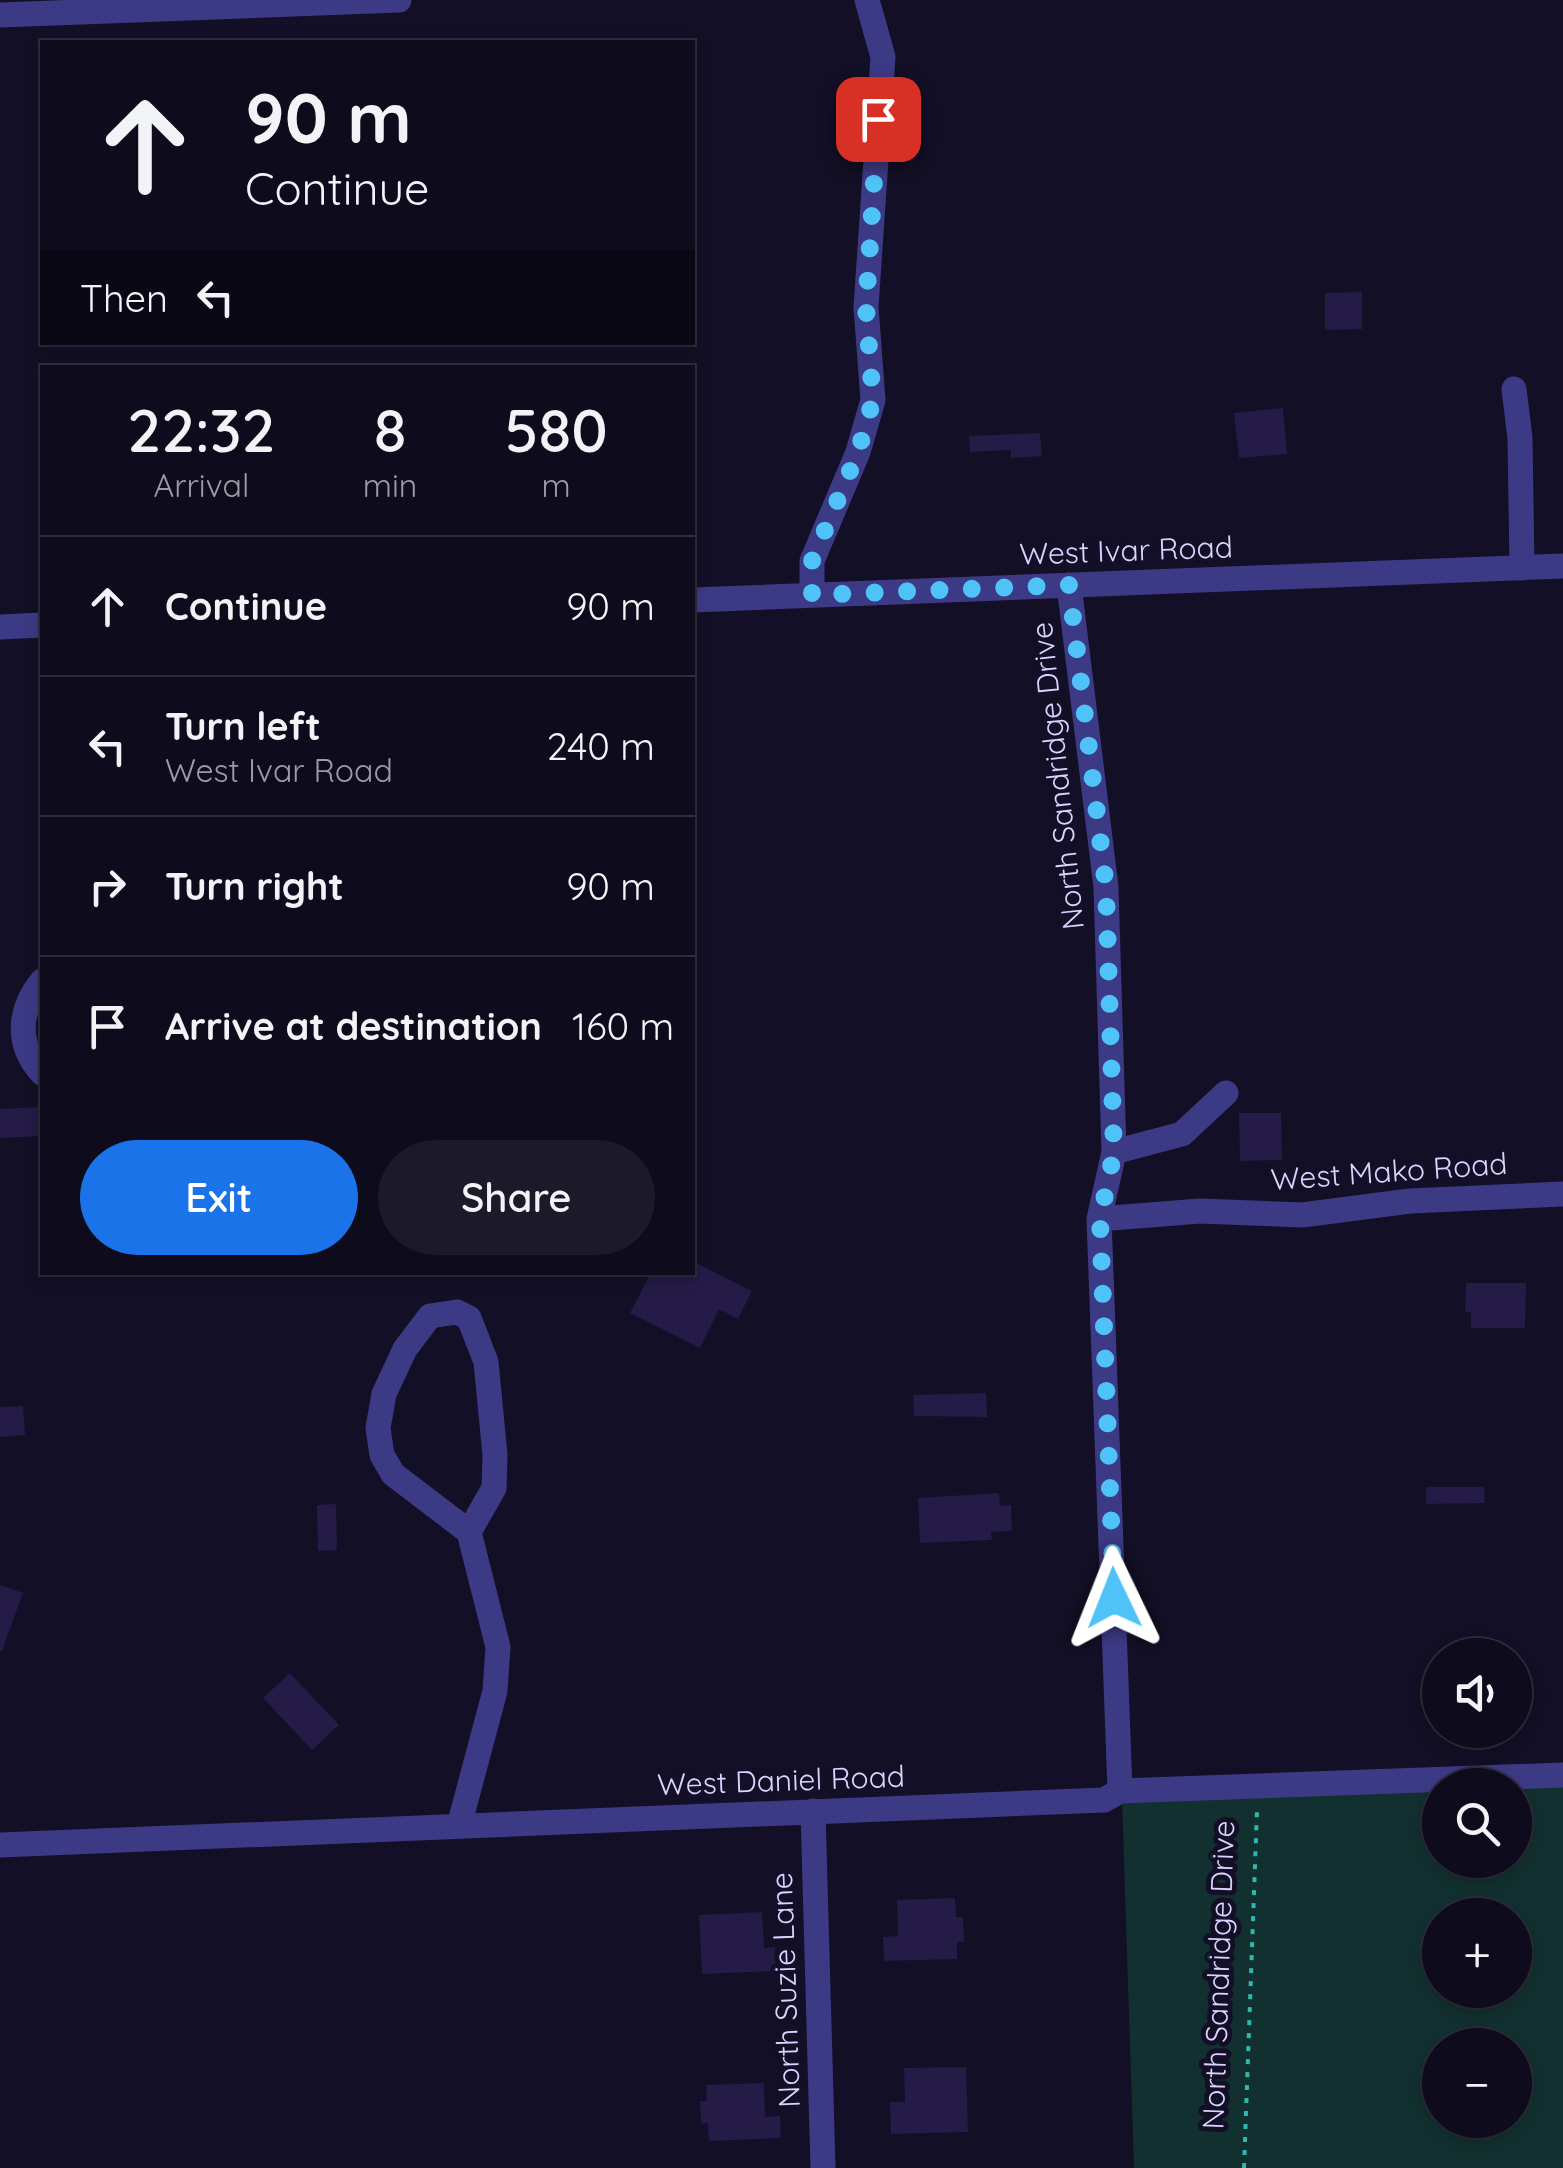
<!DOCTYPE html>
<meta charset="utf-8">
<style>
body{margin:0;font-family:Quicksand,sans-serif;background:#1c1929;color:#f1f3f6;height:100vh;display:flex;flex-direction:column;font-size:38px;white-space:nowrap}
*{box-sizing:border-box;margin:0}
p{font-size:32px;color:#9b9ba3}
.icon{flex:none;width:55px;height:55px;fill:none;stroke:currentColor;stroke-width:2;stroke-linecap:round;stroke-linejoin:round}
.map{position:relative;flex:1;overflow:hidden}
.panel{position:absolute;left:40px;top:365px;width:655px;height:910px;display:flex;flex-direction:column;background:#0e0b1c;border-radius:0px;box-shadow:0 5px 15px #0003,0 0 0 2px #2e2b3b}
.panel>*{flex:none}
.banner{position:absolute;left:40px;top:40px;width:655px;height:305px;border-radius:0px;box-shadow:0 5px 15px #0003,0 0 0 2px #2e2b3b;background:#0e0b1c;color:#f1f3f6;overflow:hidden}
.tools{position:absolute;left:1422px;top:1638px;display:grid;gap:20px}
.tools a{display:grid;place-items:center;width:110px;height:110px;border-radius:50%;background:#0e0b1c;box-shadow:0 5px 15px #0003,0 0 0 2px #2e2b3b;font-size:50px}
.pin{position:absolute;display:grid;place-items:center;width:85px;height:85px;color:#fff;margin:-42px;border-radius:20px;box-shadow:0 5px 15px #0006}
.me{position:absolute;width:110px;margin:-55px;rotate:358deg;stroke-linejoin:round;filter:drop-shadow(0 0 8px #0008)}
.turn{display:flex;align-items:center;gap:35px;height:210px;padding:0 40px;font-size:45px}
.turn .icon{width:130px;height:130px;stroke-width:2.5}
.turn b{display:block;font-size:70px;line-height:85px}
.then{display:flex;align-items:center;height:95px;padding:0 40px;background:#0003;gap:20px;font-size:38px}
.eta{display:flex;justify-content:space-evenly;align-items:center;height:170px;text-align:center}
.eta b{font-size:60px;font-weight:600;line-height:70px}
.cta{display:flex;gap:20px;margin-top:auto;padding:20px 40px}
.cta a{flex:1;height:115px;border-radius:60px;background:#1a73e8;color:#fff;font-size:40px;font-weight:600;line-height:115px;text-align:center}
.cta a+a{background:#1c1929;color:#f1f3f6}
ul{padding:0;list-style:none}
li{display:flex;align-items:center;gap:30px;height:140px;padding:0 40px;border-top:2px solid #2e2b3b}
li div{flex:1}
li b{display:block;font-size:38px}
li em{font-style:normal}
.map>svg:first-child{display:block}
.green{fill:#12302f;fill-rule:evenodd}
.building{fill:#241b47}
.lines{fill:none;stroke-linecap:round;stroke-linejoin:round}
.path{stroke:#2fb8b0;stroke-width:4;stroke-dasharray:5 8;stroke-linecap:butt}
.minor{stroke:#3d3a85;stroke-width:25}
.route{stroke:#4fc3f7;stroke-width:18;stroke-dasharray:0 32.4}
.labels{text-anchor:middle;dominant-baseline:central;stroke-width:10;stroke-linejoin:round;paint-order:stroke}
.street-label{font-size:30px;fill:#d9d4ff;stroke:#130f26}
</style>
<div class="map">
<svg width="1563" height="2168" viewBox="0 0 1563 2168">
<rect width="100%" height="100%" fill="#130f26"/>
<path class="green" d="M1563,1784v384h-429l-12,-368 318,-11v71h75v-74zM1440,1915h75v75h-75zM1440,2045h75v75h-75z"/>
<path class="building" d="M1362,292v37l-37,1v-37z
M1283,408l4,46 -48,4 -5,-45z
M1040,433l2,23 -31,2v-8l-41,2 -1,-16z
M42,1107v29l-42,2v-29z
M1239,1113h42l1,47 -42,1z
M692,1261l60,30 -14,28 -19,-10 -19,39 -70,-35 21,-41h41z
M1466,1283h60l-1,45h-54v-16h-6z
M986,1393l1,24 -73,-1 -1,-21z
M23,1406l2,29 -25,2v-30z
M1426,1487h58l1,16 -59,1z
M999,1493l1,13 11,-1 1,26 -21,1 1,8 -72,3 -2,-45z
M336,1504l1,46 -19,1 -1,-46z
M0,1585l23,8 -21,58h-2z
M290,1673l49,52 -27,25 -49,-52z
M955,1898l1,19h7l1,25h-7v17l-73,2 -1,-24 15,-1 -1,-36z
M762,1912l2,36 11,-1 1,24 -74,3 -3,-59z
M966,2067l2,65 -77,2 -1,-32h15l-1,-34z
M764,2083l1,34 15,-1 1,22 -72,3 -1,-18 -7,1 -1,-23h7l-1,-16z"/>
<g class="lines">
<path class="path" d="M1244,2168l13,-358"/>
<path class="minor" d="M0,15l399,-15
M1514,389l6,49 2,130
M1069,585l37,302 8,265 -15,67 21,572
M812,595v-34l46,-109 15,-52 -7,-93 17,-250 -16,-57
M692,600l871,-34
M0,627l42,-2
M42,981c-24,29 -26,64 0,92
M1114,1152l68,-18 44,-41
M1099,1219l101,-8 102,4 108,-14 153,-7
M813,1811l10,357
M459,1826l36,-135 3,-44 -29,-115 -76,-58 -11,-19 -4,-27 6,-34 21,-45 25,-33 27,-4 12,6 17,44 9,93 -1,33 -25,44
M0,1845l1104,-45 16,-9 443,-16"/>
</g>
<g class="lines">
<path class="route" d="M878,119l-12,188 7,93 -15,52 -46,109v34l257,-10 37,302 8,265 -14,67 14,379"/>
</g>
<g class="labels">
<g class="street-label">
<text transform="translate(1126 550) rotate(-2)">West Ivar Road</text>
<text transform="translate(1057 776) rotate(-96)">North Sandridge Drive</text>
<text transform="translate(1389 1171) rotate(-4)">West Mako Road</text>
<text transform="translate(781 1780) rotate(-2)">West Daniel Road</text>
<text transform="translate(1218 1975) rotate(-88)">North Sandridge Drive</text>
<text transform="translate(785 1990) rotate(-92)">North Suzie Lane</text>
</g>
</g>
</svg>
<div class="tools">
<a><svg class="icon" aria-label="sound" viewBox="0 0 24 24"><path d="M4 9h4l5-4v14l-5-4H4zM17 9q2 3 0 6"/></svg></a>
<a><svg class="icon" aria-label="search" viewBox="0 0 24 24"><circle cx="10" cy="10" r="6"/><path d="M15 15l6 6"/></svg></a>
<a>+</a>
<a>−</a>
</div>
<div class="pin" style="left:878px;top:119px;background:#d93025"><svg class="icon" aria-label="arrive" viewBox="0 0 24 24"><path d="M6 21V4h12l-3 4 3 4H6"/></svg></div>
<svg class="me" style="left:1114px;top:1598px" viewBox="-20 -20 40 40"><path d="M0-17L14 15 0 8-14 15z" fill="#4fc3f7" stroke="#fff" stroke-width="4"/></svg>
<div class="banner">
<div class="turn"><svg class="icon" aria-label="ahead" viewBox="0 0 24 24"><path d="M12 20V5M6 11l6-6 6 6"/></svg><div><b>90 m</b>Continue</div></div>
<div class="then">Then<svg class="icon" aria-label="left" viewBox="0 0 24 24"><path d="M17 20v-9H6M10 6l-5 5 5 5"/></svg></div>
</div>
<section class="panel">
<div class="eta">
<div><b>22:32</b><p>Arrival</p></div>
<div><b>8</b><p>min</p></div>
<div><b>580</b><p>m</p></div>
</div>
<ul>
<li><svg class="icon" aria-label="ahead" viewBox="0 0 24 24"><path d="M12 20V5M6 11l6-6 6 6"/></svg><div><b>Continue</b></div><em>90 m</em></li>
<li><svg class="icon" aria-label="left" viewBox="0 0 24 24"><path d="M17 20v-9H6M10 6l-5 5 5 5"/></svg><div><b>Turn left</b><p>West Ivar Road</p></div><em>240 m</em></li>
<li><svg class="icon" aria-label="right" viewBox="0 0 24 24"><path d="M7 20v-9h11M14 6l5 5-5 5"/></svg><div><b>Turn right</b></div><em>90 m</em></li>
<li><svg class="icon" aria-label="arrive" viewBox="0 0 24 24"><path d="M6 21V4h12l-3 4 3 4H6"/></svg><div><b>Arrive at destination</b></div><em>160 m</em></li>
</ul>
<div class="cta"><a>Exit</a><a>Share</a></div>
</section>
</div>
